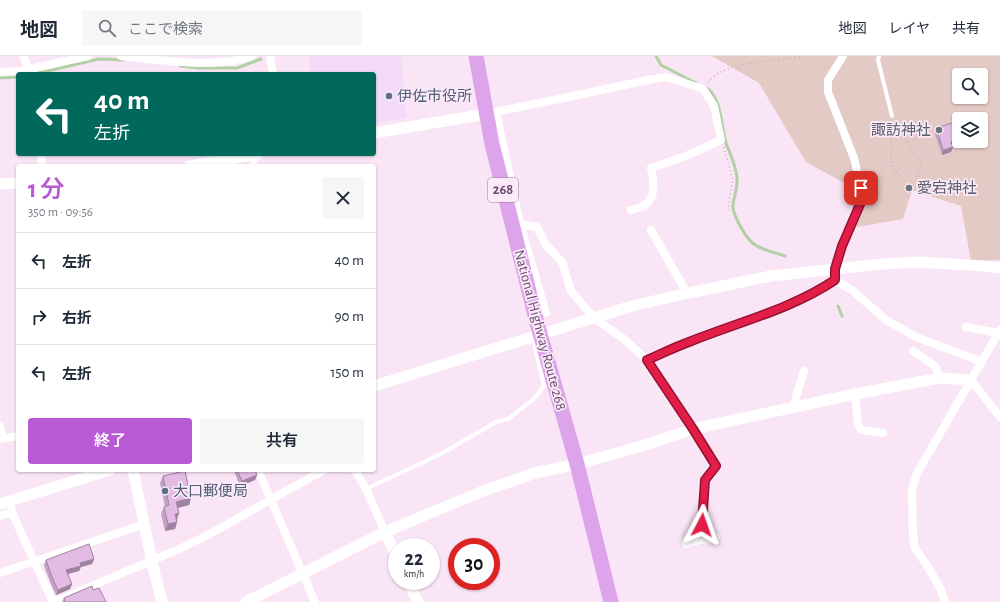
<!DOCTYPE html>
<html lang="ja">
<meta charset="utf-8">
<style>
body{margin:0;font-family:"Alegreya Sans","Noto Sans JP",sans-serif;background:#f6f6f7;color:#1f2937;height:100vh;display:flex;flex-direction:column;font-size:15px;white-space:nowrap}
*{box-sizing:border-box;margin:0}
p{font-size:13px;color:#747a83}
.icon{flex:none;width:22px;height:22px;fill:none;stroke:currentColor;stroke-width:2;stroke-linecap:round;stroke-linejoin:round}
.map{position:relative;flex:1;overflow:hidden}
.details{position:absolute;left:16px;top:108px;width:360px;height:308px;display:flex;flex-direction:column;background:#fff;border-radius:4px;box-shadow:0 1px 3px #0004}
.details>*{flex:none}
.top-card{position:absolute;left:16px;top:16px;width:360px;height:84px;border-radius:4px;box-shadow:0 1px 3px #0004;background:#00695c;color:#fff;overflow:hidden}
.buttons{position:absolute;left:952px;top:12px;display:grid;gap:8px}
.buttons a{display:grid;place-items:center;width:36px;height:36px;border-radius:4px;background:#fff;box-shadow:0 1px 3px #0004;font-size:20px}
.speed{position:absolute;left:388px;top:482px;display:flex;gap:8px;font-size:20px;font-weight:700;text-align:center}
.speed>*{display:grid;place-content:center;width:52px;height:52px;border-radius:50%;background:#fff;box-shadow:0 1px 3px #0004;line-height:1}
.speed small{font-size:10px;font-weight:400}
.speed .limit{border:6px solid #d22;background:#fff;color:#111}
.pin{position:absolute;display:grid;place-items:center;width:34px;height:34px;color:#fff;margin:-17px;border-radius:8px;box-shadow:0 2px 6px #0006}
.me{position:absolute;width:44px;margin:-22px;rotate:4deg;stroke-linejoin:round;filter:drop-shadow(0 0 3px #0008)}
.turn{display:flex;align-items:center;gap:14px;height:84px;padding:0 12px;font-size:18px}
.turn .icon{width:52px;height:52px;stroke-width:2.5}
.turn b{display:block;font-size:28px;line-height:34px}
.round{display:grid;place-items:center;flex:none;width:42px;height:42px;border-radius:4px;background:#f6f6f7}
.head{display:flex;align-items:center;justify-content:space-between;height:68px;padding:0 12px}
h1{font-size:24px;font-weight:600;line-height:30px;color:#b75ad3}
.cta{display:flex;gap:8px;margin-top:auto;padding:8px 12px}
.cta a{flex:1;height:46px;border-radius:4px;background:#b75ad3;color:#fff;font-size:16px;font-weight:600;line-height:46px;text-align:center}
.cta a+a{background:#f6f6f7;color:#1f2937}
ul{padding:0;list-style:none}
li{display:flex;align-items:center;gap:12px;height:56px;padding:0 12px;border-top:1px solid #e0e1e3}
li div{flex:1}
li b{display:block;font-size:15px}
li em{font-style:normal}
header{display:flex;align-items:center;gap:24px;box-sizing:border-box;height:56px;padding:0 20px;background:#fff;border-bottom:1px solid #e0e1e3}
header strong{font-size:19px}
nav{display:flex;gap:22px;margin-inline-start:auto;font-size:14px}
.search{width:280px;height:36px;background:#f6f6f7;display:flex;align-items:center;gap:10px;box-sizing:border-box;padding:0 14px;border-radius:4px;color:#747a83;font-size:15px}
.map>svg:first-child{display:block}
.commercial{fill:#f3daf8}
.green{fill:#e4cac5;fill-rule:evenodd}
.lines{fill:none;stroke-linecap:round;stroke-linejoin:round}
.stream{stroke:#b1d0a4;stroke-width:3}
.path{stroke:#cca4cf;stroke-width:1.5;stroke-dasharray:1 3;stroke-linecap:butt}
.lane{stroke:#fff;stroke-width:4}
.street{stroke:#fff;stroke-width:8}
.secondary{stroke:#fff;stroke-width:11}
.highway{stroke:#dda4eb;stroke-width:15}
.wall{fill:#c3a1c5}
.shaded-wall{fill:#9f83a0}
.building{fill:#e3bbe5;stroke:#9f83a0}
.route-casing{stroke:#92132f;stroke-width:10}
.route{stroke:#e11d48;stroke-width:7}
.service-dot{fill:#5c6f8a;stroke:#fceaf9;stroke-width:1.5}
.worship-dot{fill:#6b7280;stroke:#fceaf9;stroke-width:1.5}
.labels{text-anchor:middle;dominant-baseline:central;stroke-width:3.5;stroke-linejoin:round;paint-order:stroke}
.shield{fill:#fceaf9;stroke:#967d98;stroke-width:1}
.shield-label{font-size:14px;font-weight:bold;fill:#6b4e6e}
.service-label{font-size:15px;fill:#4e5e75;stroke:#fceaf9;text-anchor:start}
.worship-label{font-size:15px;fill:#5b616d;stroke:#fceaf9;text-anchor:end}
.street-label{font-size:15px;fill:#6b4e6e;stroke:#fceaf9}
</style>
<header>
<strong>地図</strong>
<div class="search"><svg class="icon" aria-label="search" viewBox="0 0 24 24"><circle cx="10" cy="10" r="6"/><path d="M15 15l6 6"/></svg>ここで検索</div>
<nav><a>地図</a><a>レイヤ</a><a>共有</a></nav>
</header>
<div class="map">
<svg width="1000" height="546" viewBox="0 0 1000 546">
<rect width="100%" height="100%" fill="#f9e5f6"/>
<path class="commercial" d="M308,0h98l-5,1 5,61 -32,5v-49h-63z"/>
<path class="green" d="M712,0h288v204l-29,1 -10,-55 -49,-16 -9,29 -46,8 -9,-42 -42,-23 -47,-79zM959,19h22v22h-22zM959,63h22v22h-22z"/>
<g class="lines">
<path class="stream" d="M656,0l5,9 35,18
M180,10l19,2h38l24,-9
M34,18l65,-15 24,1
M0,22l18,-1
M705,31c17,9 16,39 21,56 4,11 10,22 11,35 1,10 -3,17 -4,27 -1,5 3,12 5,17 14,27 19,25 47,34
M838,250l4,10"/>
<path class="path" d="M708,26c19,-23 68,-19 95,-26
M895,65l3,7 23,34 -5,15
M892,66l-1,43 8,11
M724,91l9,34 -4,19 -1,12"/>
<path class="lane" d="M879,0l-1,4 14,56
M366,433l75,-35 55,-32 12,-3 27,-21 9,-12 -11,-48"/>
<path class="street" d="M23,0l6,13
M121,0c36,4 98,13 131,0
M270,0l3,18
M843,0l-15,24v12l26,66 7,30v14l-19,44 -7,23v11l17,10 34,30 30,17 66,25
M0,16l21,-1 67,-15
M496,56l24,112 17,3 9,18 16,17 9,29 23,27 30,21 23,21 46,69 23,37 -11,15 -4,59 -15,4
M490,57l69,-14 89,-19 19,-3 36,12 11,17 7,34 -35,16 -35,12c3,12 6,31 -8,38 -3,2 -8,3 -12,4
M41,98l1,12
M253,99l1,11
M520,168l26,89
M651,174l36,63
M966,271l32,6
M913,295l22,15 5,12
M647,304c14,-6 28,-12 42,-18 49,-19 101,-32 146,-62
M971,324l29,37
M855,338l3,30 3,6 22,3
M793,351l11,-36
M0,370l3,12
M0,383l18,-3
M258,414l57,132
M355,414l11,19 19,43
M9,446l5,15 39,85
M0,460l12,-4
M701,484l15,-2
M0,517l145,-49
M54,546l123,-52 29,-14 118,-66
M945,546l-4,-12 -13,-23 -13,-19 -2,-13 -1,-44 4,-16 84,-145"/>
<path class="secondary" d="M374,77l112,-19
M190,110l68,-12
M0,128l18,-1
M374,330l258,-80 52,-12 87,-18 111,-12 36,-2 66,4 16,2
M133,414l19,92 10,40
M0,448l110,-34
M385,476l12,25
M408,525l10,21
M246,546l139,-70 98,-41 52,-18 42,-9 65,-18 51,-17 162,-35 85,-16 31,2"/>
<path class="highway" d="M476,0l16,88 45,179 40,141 34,138"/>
</g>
<path class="wall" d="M939,71l25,15 -12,3 1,2 -2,5 -9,3 -7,-21 2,-4 1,-1z
M234,414h21l2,5 -2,5 -15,6 -6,-15z
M163,420l28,22 -2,7 -12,3v14l-2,7 -10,2 -4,-17 3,-7h1l-5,-24z
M94,503l-2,5 -11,3 -2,4 -11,3 4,10 -2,5 -14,6 -6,-13 -6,-17 2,-5z
M93,534l13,12h-44l2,-4z"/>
<path class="shaded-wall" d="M959,83v2h5v1l-15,4 2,-4z
M953,91l-2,5 -9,3 1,-5z
M257,419l-2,5 -15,6 2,-5z
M191,442l-2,7 -16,4 3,-7z
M179,457l-2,7 -2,-6z
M177,466l-2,7 -10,2 3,-7z
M94,503l-2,5 -11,3 -2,4 -15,4 2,-5 14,-7z
M72,528l-2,5 -14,6 2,-5z"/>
<path class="building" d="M959,65v18l-8,3 2,5 -10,3 -6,-20 3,-1 -1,-2z
M237,414h18l2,5 -15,6z
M185,415l6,27 -15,4 3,11 -4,1 2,8 -9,2 -4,-17 5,-2 -6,-29z
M89,488l5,15 -14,4 1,3 -15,4 6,14 -14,6 -6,-13 -6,-17z
M92,530l1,4 6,-2 7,14h-41l-1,-4z"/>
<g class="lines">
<defs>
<path id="route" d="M702,469l3,-45 11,-14 -23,-37 -46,-69c14,-6 28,-13 42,-18 49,-20 101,-32 146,-62v-11l7,-23 19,-44v-14"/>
</defs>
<use href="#route" class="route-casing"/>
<use href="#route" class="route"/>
</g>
<g class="service-dot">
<circle cx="389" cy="40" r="4"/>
<circle cx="165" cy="435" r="4"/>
</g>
<g class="worship-dot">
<circle cx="939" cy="74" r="4"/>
<circle cx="909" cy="132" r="4"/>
</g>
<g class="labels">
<rect class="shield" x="488" y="122" width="30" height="24" rx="3"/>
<g class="shield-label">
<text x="503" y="134">268</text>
</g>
<g class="service-label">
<text x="397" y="40">伊佐市役所</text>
<text x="173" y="435">大口郵便局</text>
</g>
<g class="worship-label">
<text x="931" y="74">諏訪神社</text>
<text x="917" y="132" text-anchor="start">愛宕神社</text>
</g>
<g class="street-label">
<text transform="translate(540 274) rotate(75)">National Highway Route 268</text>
</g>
</g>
</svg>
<div class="buttons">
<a><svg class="icon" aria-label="search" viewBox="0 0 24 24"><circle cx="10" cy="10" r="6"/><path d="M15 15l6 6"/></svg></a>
<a><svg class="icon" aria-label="layers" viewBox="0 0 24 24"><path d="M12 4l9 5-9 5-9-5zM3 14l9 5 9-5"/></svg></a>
</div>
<div class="speed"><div>22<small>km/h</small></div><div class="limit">30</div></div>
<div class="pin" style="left:861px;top:132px;background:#d93025"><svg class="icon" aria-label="arrive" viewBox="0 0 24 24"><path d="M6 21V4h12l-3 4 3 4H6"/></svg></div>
<svg class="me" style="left:702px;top:469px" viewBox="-20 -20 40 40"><path d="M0-17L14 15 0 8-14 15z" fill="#e11d48" stroke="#fff" stroke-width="4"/></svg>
<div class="top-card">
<div class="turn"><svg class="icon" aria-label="left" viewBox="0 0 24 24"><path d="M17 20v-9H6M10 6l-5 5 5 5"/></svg><div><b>40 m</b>左折</div></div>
</div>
<section class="details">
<div class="head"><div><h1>1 分</h1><p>350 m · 09:56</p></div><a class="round"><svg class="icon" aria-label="close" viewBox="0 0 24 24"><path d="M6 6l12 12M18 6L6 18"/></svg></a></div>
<ul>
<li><svg class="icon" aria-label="left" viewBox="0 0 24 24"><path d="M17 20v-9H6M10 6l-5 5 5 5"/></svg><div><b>左折</b></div><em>40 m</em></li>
<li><svg class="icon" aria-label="right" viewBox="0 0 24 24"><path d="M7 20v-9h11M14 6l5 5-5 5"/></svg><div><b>右折</b></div><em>90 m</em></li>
<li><svg class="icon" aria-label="left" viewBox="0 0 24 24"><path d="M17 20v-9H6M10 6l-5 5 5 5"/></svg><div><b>左折</b></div><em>150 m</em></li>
</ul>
<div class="cta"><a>終了</a><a>共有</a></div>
</section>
</div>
